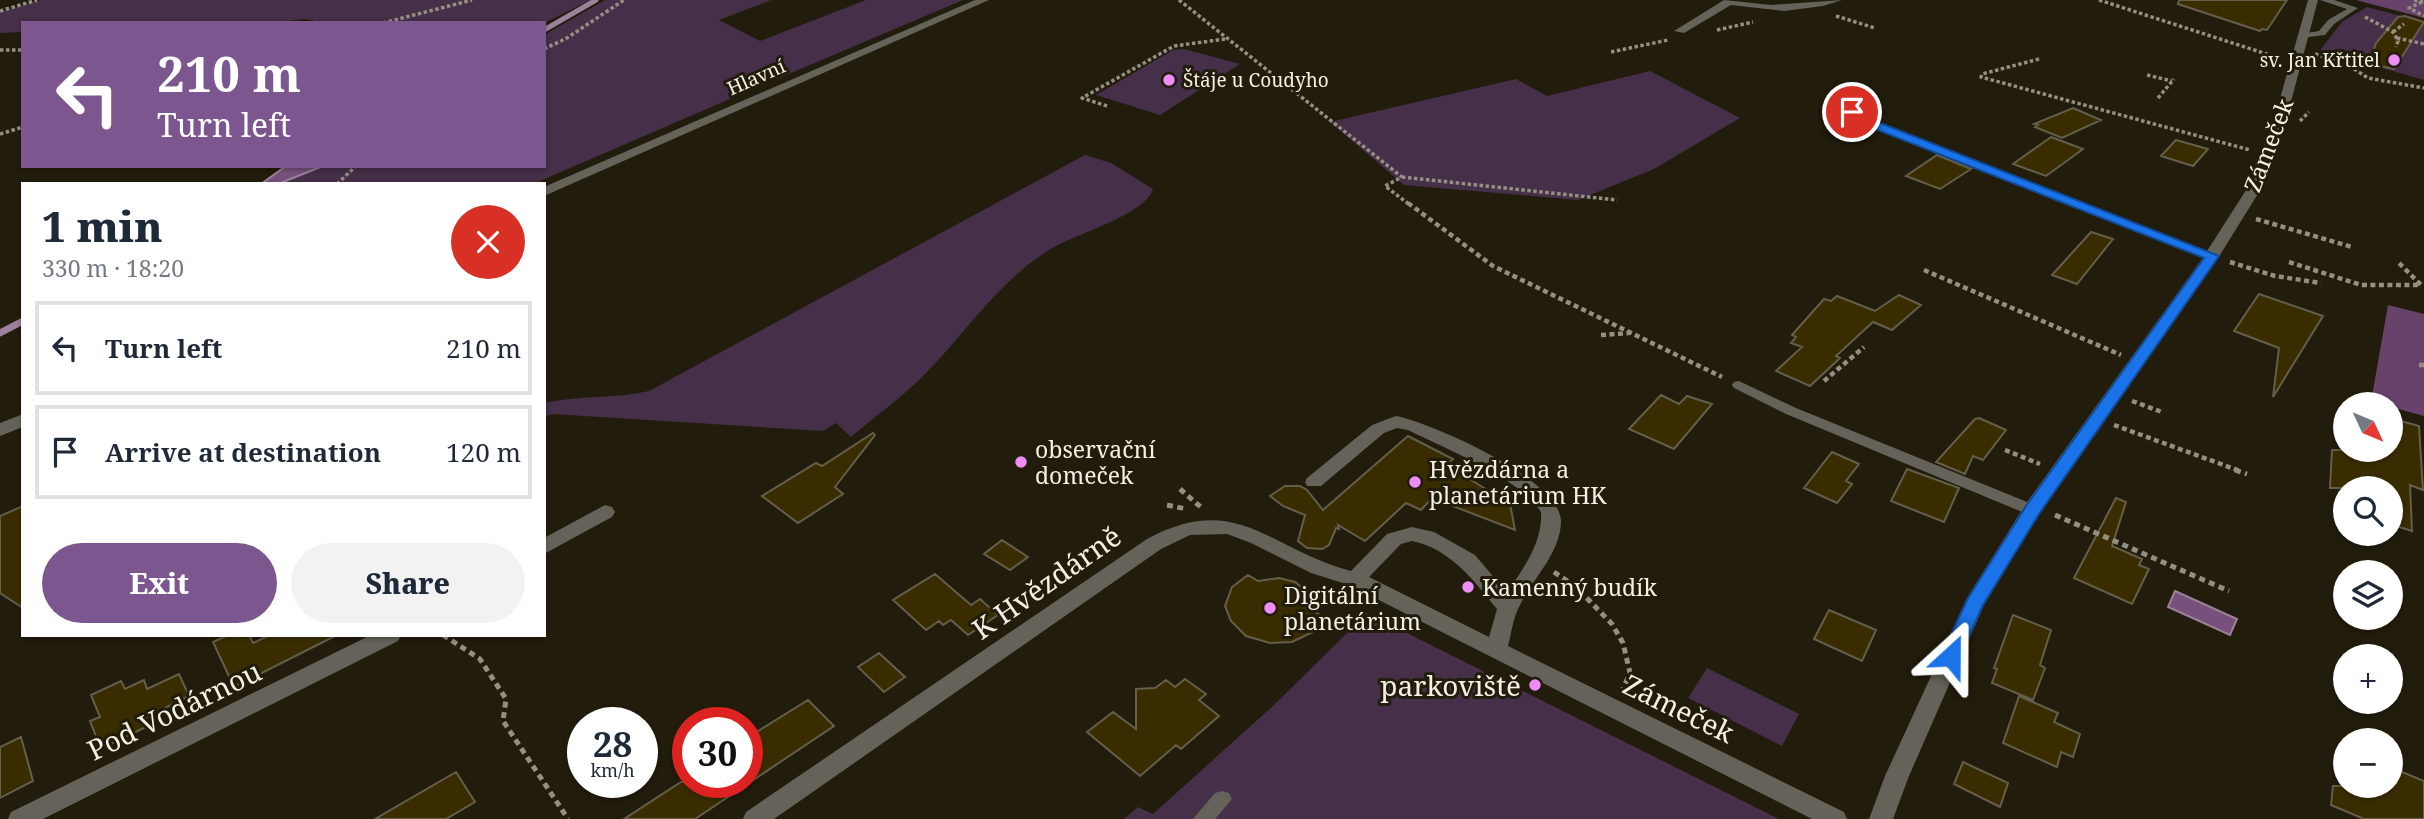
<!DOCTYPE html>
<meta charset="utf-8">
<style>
body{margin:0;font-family:"Noto Serif",serif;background:#f2f2f3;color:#1f2937;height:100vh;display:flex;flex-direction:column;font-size:26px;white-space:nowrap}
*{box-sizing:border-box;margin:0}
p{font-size:23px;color:#747a83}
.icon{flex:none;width:38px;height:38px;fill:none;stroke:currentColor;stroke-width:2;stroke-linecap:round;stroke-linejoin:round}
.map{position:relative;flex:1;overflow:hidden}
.side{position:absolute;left:21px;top:182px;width:525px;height:455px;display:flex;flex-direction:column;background:#fff;border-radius:0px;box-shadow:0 2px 5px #0004}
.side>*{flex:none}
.top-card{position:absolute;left:21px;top:21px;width:525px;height:147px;border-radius:0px;box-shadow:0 2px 5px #0004;background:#7c568e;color:#fff;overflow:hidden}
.needle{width:46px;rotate:134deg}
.fabs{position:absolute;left:2333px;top:392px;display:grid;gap:14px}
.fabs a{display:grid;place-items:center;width:70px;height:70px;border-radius:50%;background:#fff;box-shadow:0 2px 5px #0004;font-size:35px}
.speed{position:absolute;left:567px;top:707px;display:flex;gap:14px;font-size:35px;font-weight:700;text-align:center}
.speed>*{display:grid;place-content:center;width:91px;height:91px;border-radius:50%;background:#fff;box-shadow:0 2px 5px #0004;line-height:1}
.speed small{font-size:18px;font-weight:400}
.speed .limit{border:10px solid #d22;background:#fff;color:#111}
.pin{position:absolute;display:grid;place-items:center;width:60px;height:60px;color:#fff;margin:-30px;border:4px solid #fff;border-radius:50%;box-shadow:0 2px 7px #0007}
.me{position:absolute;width:77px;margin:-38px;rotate:24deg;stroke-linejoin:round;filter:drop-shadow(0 0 5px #0008)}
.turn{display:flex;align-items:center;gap:24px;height:147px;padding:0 21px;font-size:32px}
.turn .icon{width:91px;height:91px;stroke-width:2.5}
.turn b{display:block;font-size:49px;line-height:60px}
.round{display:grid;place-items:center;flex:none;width:74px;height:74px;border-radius:37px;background:#f2f2f3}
.head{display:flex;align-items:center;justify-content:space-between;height:119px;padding:0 21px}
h1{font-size:42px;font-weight:800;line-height:52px}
.button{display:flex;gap:14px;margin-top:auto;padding:14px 21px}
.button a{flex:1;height:80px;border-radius:42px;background:#7c568e;color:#fff;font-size:28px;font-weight:800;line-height:80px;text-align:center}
.button a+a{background:#f2f2f3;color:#1f2937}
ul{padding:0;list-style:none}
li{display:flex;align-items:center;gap:21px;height:94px;margin:0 14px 10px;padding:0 7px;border:4px solid #e0e1e3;border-radius:0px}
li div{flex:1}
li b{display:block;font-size:26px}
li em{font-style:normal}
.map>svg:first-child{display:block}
.green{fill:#462f48}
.forest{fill:#67426a}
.water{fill:#77517b;stroke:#9c819b;stroke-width:2}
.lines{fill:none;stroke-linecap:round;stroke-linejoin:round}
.stream-far1{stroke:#9c819b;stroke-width:5}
.stream{stroke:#9c819b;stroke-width:7}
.building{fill:#392d00;stroke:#645e4b;stroke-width:2}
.path-far2{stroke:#948f82;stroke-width:3.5;stroke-dasharray:3.5 2.5;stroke-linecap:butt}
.path-far1{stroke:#948f82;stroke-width:4.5;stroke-dasharray:5 3.5;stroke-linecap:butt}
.path{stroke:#948f82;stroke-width:5;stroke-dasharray:6 4.5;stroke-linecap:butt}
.service{fill:#646259;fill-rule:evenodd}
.minor{fill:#646259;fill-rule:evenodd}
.route{fill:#1a73e8;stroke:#114b97;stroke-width:2}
.poi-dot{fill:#ee8cf8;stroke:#211c0b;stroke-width:2.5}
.labels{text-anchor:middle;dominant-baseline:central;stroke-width:6;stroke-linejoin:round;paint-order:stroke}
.far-poi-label{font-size:19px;fill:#f4f0e5;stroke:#211c0b;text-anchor:end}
.far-street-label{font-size:19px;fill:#f4f0e5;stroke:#211c0b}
.street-label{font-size:23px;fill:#f4f0e5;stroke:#211c0b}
.poi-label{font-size:23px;fill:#f4f0e5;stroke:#211c0b;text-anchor:start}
.near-street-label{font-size:28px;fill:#f4f0e5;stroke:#211c0b}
.near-poi-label{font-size:28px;fill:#f4f0e5;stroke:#211c0b;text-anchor:end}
</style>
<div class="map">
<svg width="2424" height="819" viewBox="0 0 2424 819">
<rect width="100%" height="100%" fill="#211c0b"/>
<path class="green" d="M41,0h550l-47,23h-219l-20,-4 -38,4h-244v9l-23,1v-21z
M605,0h166l-52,20 41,21 106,-41h97l-186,79 -11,2 1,2 -234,101h-253l27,-18h237v-131z
M2367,7l57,15v58l-104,-30 22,-28z
M1184,49l56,15 -80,51 -64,-20 77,-45z
M1650,71l90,47 -86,51 -76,31 -174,-15 -74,-63 186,-43 31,17z
M1085,155l26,8 42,26c-7,25 -76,45 -99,58 -55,32 -89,88 -133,131 -21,21 -47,39 -70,59l-15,-14 -13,8 -271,-17 -8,3v-14c35,-8 70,-4 105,-12z
M1361,610l418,209h-655l14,-12 15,7 122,-110 86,-85z
M1707,668l92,46 -17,32 -94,-48z"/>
<path class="forest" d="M2356,0h68v18z
M2388,305l36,9v102l-33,-9 -1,-3 -19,-2z"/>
<path class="water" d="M286,166h37l-45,18h-17z
M2175,591l62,28 -7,16 -62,-28z"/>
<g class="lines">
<path class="stream-far1" d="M544,30l52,-30"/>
<path class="stream" d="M0,333l23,-12"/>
</g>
<path class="building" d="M2179,0h108l-20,30 -5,-1 -2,2 -82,-27z
M2405,16l19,6 -30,47 -18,-4 2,-7 -6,-2 4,-13 22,-26z
M2073,108l28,12 -39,18 -27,-11 3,-2 -4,-1z
M2051,137l32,12 -37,27 -33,-12z
M2176,140l32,9 -15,17 -32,-10z
M1937,155l34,14 -31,20 -34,-13z
M2091,232l22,7 -36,45 -25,-9z
M2259,294l64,22 -50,81 6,-49 -45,-17z
M1899,295l22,10 -29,25 -19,-8 -37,34 4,2 -30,28 -34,-15 26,-24 -11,-4 5,-6 -4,-2 32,-36 7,2 6,-5 38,15z
M1661,395l18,9 8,-8 25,8 -38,45 -45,-20z
M1979,418l27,12 -23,30 -10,-4 -8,18 -29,-12 39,-43z
M2390,418l29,8 4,64 -13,-5 2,46 -22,-7v-36h-60l2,-38h58z
M873,433l2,2 -40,52 8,7 -45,29 -36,-27 54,-33 6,3z
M1408,436l45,23 -6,6 63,39 5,26 -83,-32 -11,12 -15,-7 -41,38 -27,-16 1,4 -3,-1 -7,17 -7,4 -15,-1 -9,-7 7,-26 -22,-9 -13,-10 15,-10h15l7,4 16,20z
M1832,452l27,12 -13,17 6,3 -15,19 -33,-15z
M1907,469l52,19 -15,34 -53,-21z
M2116,498l10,4 -14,44 30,13 -3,6 10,4 -17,35 -58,-26z
M23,506v102l-23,-15v-77z
M1002,540l26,17 -18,13 -26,-16z
M935,574l36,31 9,-6 18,16 -30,20 -17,-15 -8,5 -4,-4 -13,9 -33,-30z
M1248,575l10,6 21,-3 16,4 10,8 12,23 7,4 -9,14 -23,11 -22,1 -24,-7 -15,-15 -6,-15 7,-19z
M1829,610l47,20 -14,31 -48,-22z
M2013,615l38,15 -11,35 5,3 -12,32 -41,-17 5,-14 -3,-1z
M228,635h21l4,8 17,-8h67l-103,52 -21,-45z
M879,653l26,24 -21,15 -26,-25z
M179,674l10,22 -44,22 3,8 -47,23 -11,-28 10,-4 -9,-22 30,-14 4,8 19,-9 3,9z
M1185,679l21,15 -7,6 20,16 -38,33 -5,-4 -36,31 -53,-44 26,-20 23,17v-40l19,-1 11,-8 9,7z
M2019,696l39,17 -4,9 26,12 -7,23 -12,-5 -4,15 -54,-24z
M808,700l26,26 -139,93h-71l57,-37h66v-44z
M21,737l12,44 -33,17v-51z
M1963,762l45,21 -8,24 -46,-23z
M2390,767l34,14v38h-60l-33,-14 2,-19h57z
M456,772l19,30 -29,17h-71z"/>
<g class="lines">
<path class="path-far2" d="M1179,0l223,177 -17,9 25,19
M2099,0l180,58
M2414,0l9,2
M2422,2l-13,6 15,8
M0,11l37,-11
M1836,16l39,12
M2365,17l28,15 5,9 -2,6
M383,23l89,-23
M1717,30l36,-8
M2393,32l11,-8
M2397,38l27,6
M544,49l23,-11 57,-38
M0,50h23
M1611,52l57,-12
M2315,54l30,9 23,15 56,10
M2039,59l-57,15 -1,3 269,73
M2147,75l25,6
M2158,98l16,-19
M1107,106l-25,-8 92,-52 51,-7
M2300,121l9,-9
M0,134l23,-7
M1402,177l215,23
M337,184l19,-18"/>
<path class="path-far1" d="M1408,203l85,63 229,111
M2256,219l96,28
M2230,262l45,14 46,7
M2289,262l72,23h60l-22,-22
M1924,270l197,85
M1601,335l28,-2
M2419,365h5
M1824,381l40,-34
M2132,401l30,11
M2114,425l126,46
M2005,450l35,14"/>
<path class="path" d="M2235,470l12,4
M1180,489l23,20
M1167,505l19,4
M2055,515l174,76
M1554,572l22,15 36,37 11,19 7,30 -7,16
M443,635l37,24 26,40 -3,22 65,98"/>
<path class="service" d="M2320,0h14l24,8 -24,16 -9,11 -24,3v-4l18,-3 9,-11 19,-11z
M1852,109l8,6 358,141 -6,4 -4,-1 -356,-140 -5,-7z
M1739,381l57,27 241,98 3,4 -3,4h-10l-241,-100 -52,-26 -2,-3 2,-3z
M1222,791l7,2 3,6 -17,20h-22l22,-26z"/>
<path class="minor" d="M975,0h14l-445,196v-9z
M1724,0l47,5 71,-5 -19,6 -39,5 -53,-6 -47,28 -10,-2z
M2308,0h10l-29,109 -25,75 -49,79 -176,252 -55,90 -75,171 -16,43h-24l16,-43 82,-178 58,-93 175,-243 50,-78 27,-75z
M23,414v13l-23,9v-13z
M1396,416c36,7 168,65 165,107 -2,33 -30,57 -43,86 -5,11 -7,25 -10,37l336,166 3,7h-35l-463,-234 -38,-12 -60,-30 -24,-9 -37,1 -29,14 -387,270h-31l3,-7 401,-273c91,-49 122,11 204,32l36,-37 25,-7 22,5 41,23 32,38c16,-24 36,-51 34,-81 -20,-33 -97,-64 -133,-82l-11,-2 -13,5 -63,53h-14l-2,-4 2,-4 65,-53zM1412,541c39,8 62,40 85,68l-8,28 -120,-60 32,-33z
M605,505l7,2 3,5 -3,5 -68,37v-16z
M371,635h30l-3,6 -355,178h-35l3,-7z"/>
</g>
<path class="route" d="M1852,109l8,6 359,141 -180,258 -56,91 -25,56 -7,2 -7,-2 -3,-5 27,-58 58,-92 178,-248 -352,-138 -5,-8z"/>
<g class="poi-dot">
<circle cx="2394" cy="60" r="7"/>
<circle cx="1169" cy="80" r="7"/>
<circle cx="1021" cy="462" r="7"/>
<circle cx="1415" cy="482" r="7"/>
<circle cx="1468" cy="587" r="7"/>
<circle cx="1270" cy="608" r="7"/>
<circle cx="1535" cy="685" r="7"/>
</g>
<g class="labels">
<g class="far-poi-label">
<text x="2380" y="60">sv. Jan Křtitel</text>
<text x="1183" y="80" text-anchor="start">Štáje u Coudyho</text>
</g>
<g class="far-street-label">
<text transform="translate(756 77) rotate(-24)">Hlavní</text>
</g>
<g class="street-label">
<text transform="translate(2268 145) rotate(-69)">Zámeček</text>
</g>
<g class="poi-label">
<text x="1035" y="449">observační<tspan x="1035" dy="26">domeček</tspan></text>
<text x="1429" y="469">Hvězdárna a<tspan x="1429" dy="26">planetárium HK</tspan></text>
<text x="1482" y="587">Kamenný budík</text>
<text x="1284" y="595">Digitální<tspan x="1284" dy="26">planetárium</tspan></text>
</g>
<g class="near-street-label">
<text transform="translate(1046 582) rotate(-35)">K Hvězdárně</text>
<text transform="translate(1679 708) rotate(26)">Zámeček</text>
<text transform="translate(174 710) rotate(-26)">Pod Vodárnou</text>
</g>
<g class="near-poi-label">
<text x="1521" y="685">parkoviště</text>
</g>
</g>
</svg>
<div class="fabs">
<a><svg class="needle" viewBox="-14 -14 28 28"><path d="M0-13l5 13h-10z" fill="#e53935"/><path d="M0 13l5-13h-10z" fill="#747a83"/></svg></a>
<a><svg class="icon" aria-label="search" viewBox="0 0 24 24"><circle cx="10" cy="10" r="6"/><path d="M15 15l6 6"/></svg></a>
<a><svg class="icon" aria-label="layers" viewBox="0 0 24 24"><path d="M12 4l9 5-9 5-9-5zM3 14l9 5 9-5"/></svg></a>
<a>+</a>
<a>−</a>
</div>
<div class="speed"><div>28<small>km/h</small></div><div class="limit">30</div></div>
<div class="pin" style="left:1852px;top:112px;background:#d93025"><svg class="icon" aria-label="arrive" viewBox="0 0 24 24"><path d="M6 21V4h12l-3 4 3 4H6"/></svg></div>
<svg class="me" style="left:1951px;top:656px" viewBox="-20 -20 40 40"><path d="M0-17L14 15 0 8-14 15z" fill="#1a73e8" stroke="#fff" stroke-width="4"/></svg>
<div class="top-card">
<div class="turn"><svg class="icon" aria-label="left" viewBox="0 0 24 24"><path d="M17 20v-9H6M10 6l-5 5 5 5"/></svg><div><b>210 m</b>Turn left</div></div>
</div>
<section class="side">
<div class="head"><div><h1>1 min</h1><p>330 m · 18:20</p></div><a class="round" style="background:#d93025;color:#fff"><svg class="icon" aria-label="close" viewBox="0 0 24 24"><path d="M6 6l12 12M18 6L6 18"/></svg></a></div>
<ul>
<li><svg class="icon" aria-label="left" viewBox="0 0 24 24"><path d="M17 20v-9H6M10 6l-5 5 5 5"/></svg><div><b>Turn left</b></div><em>210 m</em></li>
<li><svg class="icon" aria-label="arrive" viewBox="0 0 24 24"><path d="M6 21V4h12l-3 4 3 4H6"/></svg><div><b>Arrive at destination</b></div><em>120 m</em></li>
</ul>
<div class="button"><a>Exit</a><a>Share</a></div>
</section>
</div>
